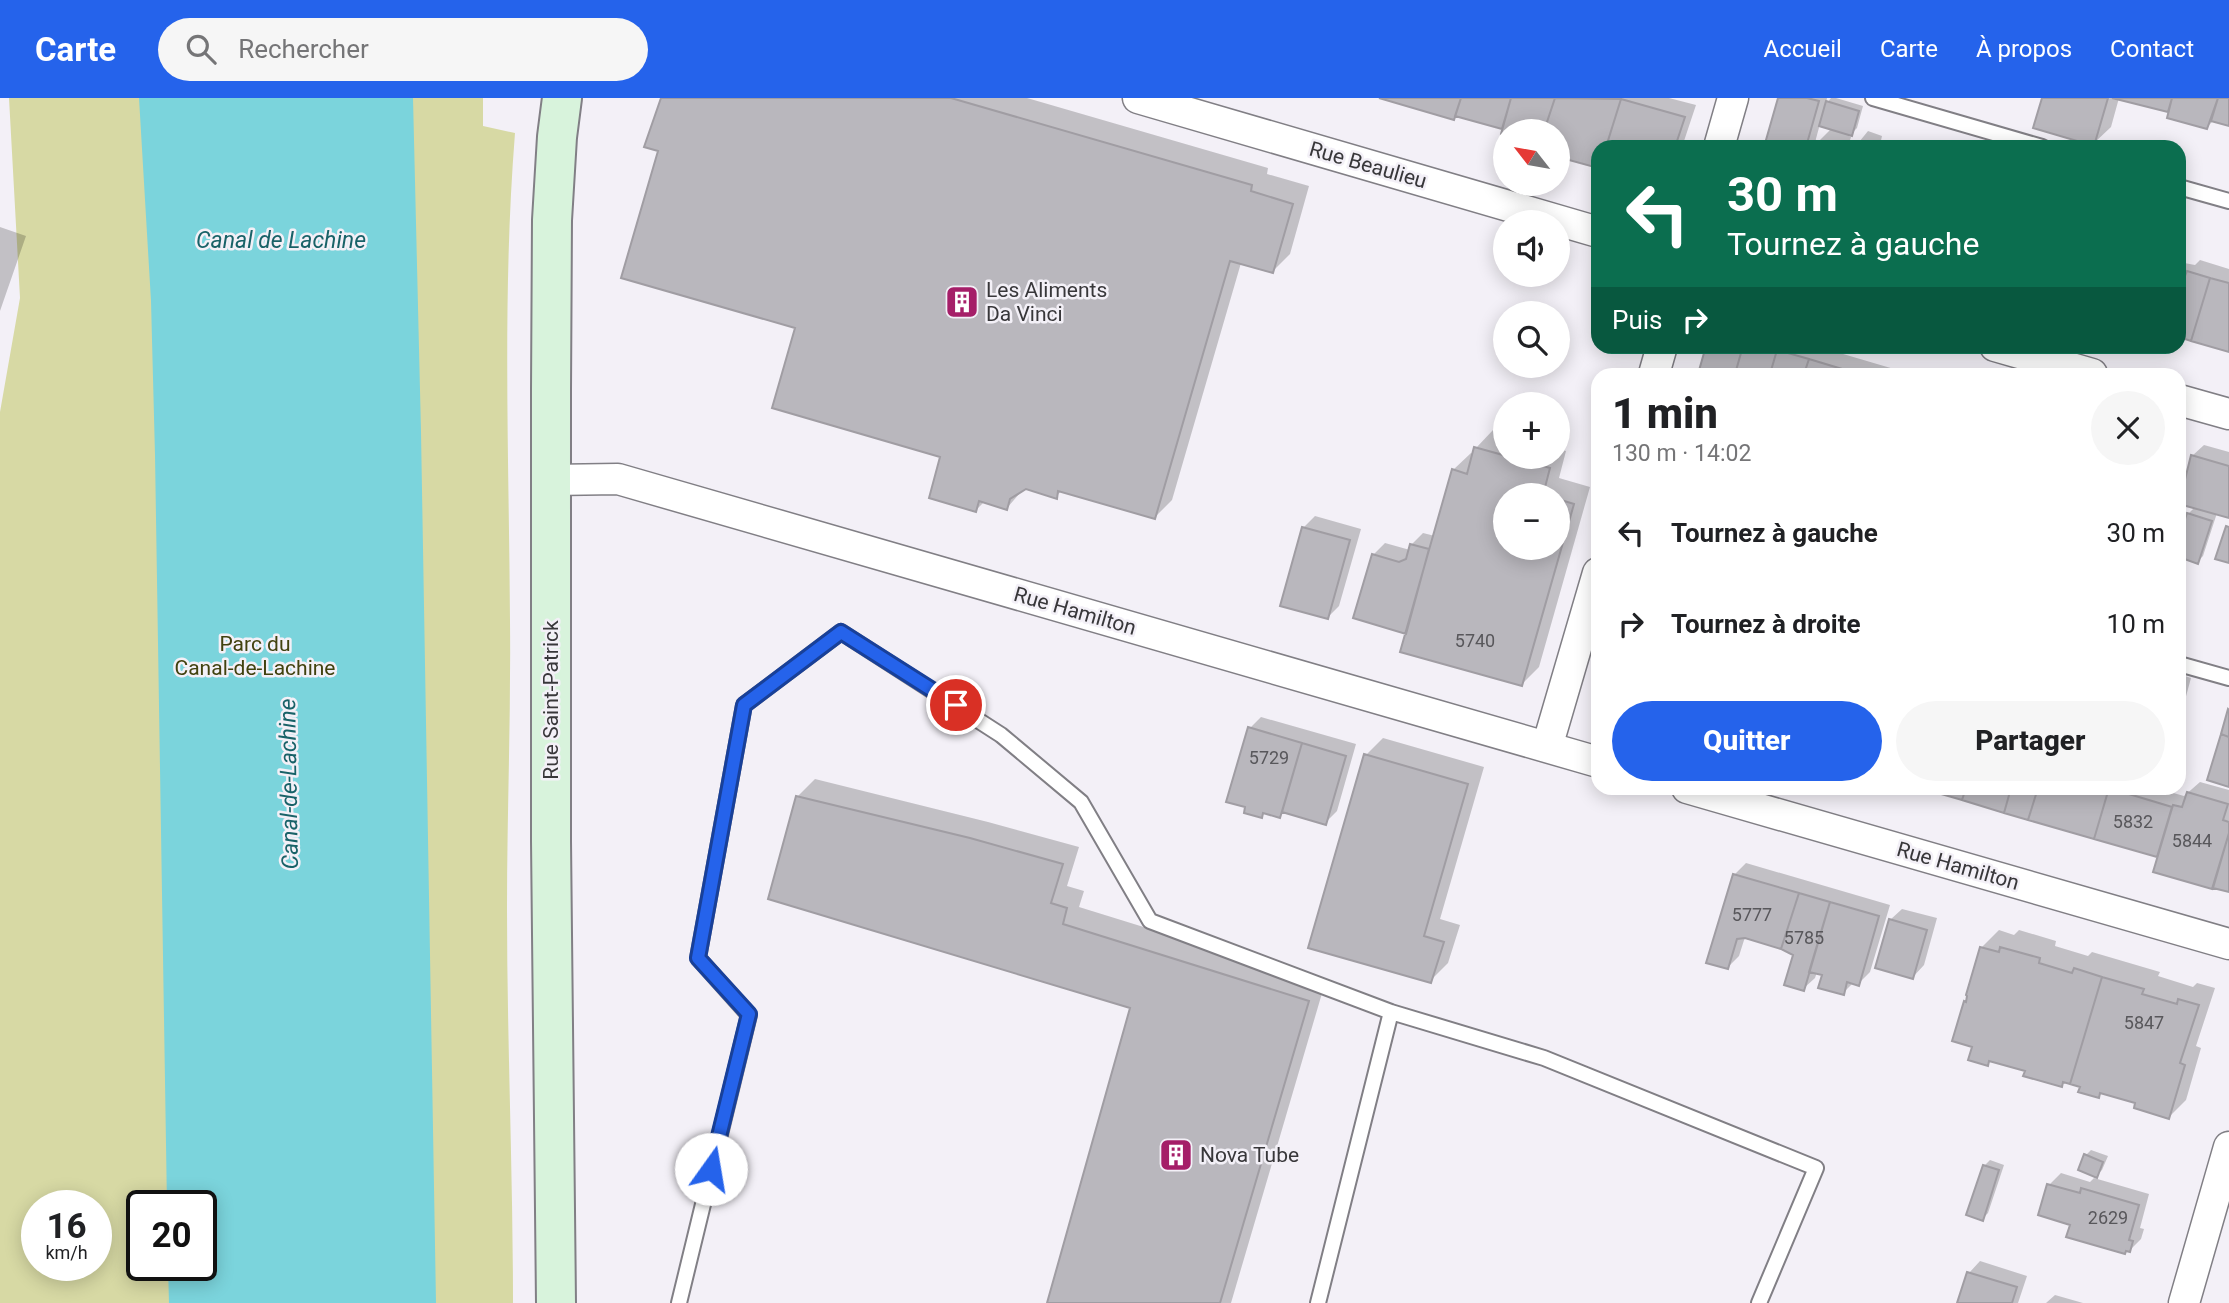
<!DOCTYPE html>
<html lang="fr">
<meta charset="utf-8">
<style>
body{margin:0;font-family:Roboto,sans-serif;background:#f6f6f6;color:#202124;height:100vh;display:flex;flex-direction:column;font-size:26px;white-space:nowrap}
*{box-sizing:border-box;margin:0}
p{font-size:23px;color:#757577}
.icon{flex:none;width:38px;height:38px;fill:none;stroke:currentColor;stroke-width:2;stroke-linecap:round;stroke-linejoin:round}
.map{position:relative;flex:1;overflow:hidden}
.details{position:absolute;left:1591px;top:270px;width:595px;height:427px;display:flex;flex-direction:column;background:#fff;border-radius:21px;box-shadow:0 4px 18px #0003}
.details>*{flex:none}
.top-card{position:absolute;left:1591px;top:42px;width:595px;height:214px;border-radius:21px;box-shadow:0 4px 18px #0003;background:#0b6e4f;color:#fff;overflow:hidden}
.needle{width:46px;rotate:301deg}
.fabs{position:absolute;left:1493px;top:21px;display:grid;gap:14px}
.fabs a{display:grid;place-items:center;width:77px;height:77px;border-radius:50%;background:#fff;box-shadow:0 4px 18px #0003;font-size:35px}
.speed{position:absolute;left:21px;top:1092px;display:flex;gap:14px;font-size:35px;font-weight:700;text-align:center}
.speed>*{display:grid;place-content:center;width:91px;height:91px;border-radius:50%;background:#fff;box-shadow:0 4px 18px #0003;line-height:1}
.speed small{font-size:18px;font-weight:400}
.speed .limit{border:4px solid #111;border-radius:10px;background:#fff;color:#111}
.pin{position:absolute;display:grid;place-items:center;width:60px;height:60px;color:#fff;margin:-30px;border:4px solid #fff;border-radius:50%;box-shadow:0 2px 7px #0007}
.me{position:absolute;width:77px;margin:-38px;rotate:13deg;stroke-linejoin:round;filter:drop-shadow(0 0 5px #0008)}
.turn{display:flex;align-items:center;gap:24px;height:147px;padding:0 21px;font-size:32px}
.turn .icon{width:91px;height:91px;stroke-width:2.5}
.turn b{display:block;font-size:49px;line-height:60px}
.then{display:flex;align-items:center;height:66px;padding:0 21px;background:#0003;gap:14px;font-size:26px}
.round{display:grid;place-items:center;flex:none;width:74px;height:74px;border-radius:37px;background:#f6f6f6}
.overview{display:flex;align-items:center;justify-content:space-between;height:119px;padding:0 21px}
h1{font-size:42px;font-weight:800;line-height:52px}
.primary-button{display:flex;gap:14px;margin-top:auto;padding:14px 21px}
.primary-button a{flex:1;height:80px;border-radius:42px;background:#2563eb;color:#fff;font-size:28px;font-weight:800;line-height:80px;text-align:center}
.primary-button a+a{background:#f6f6f6;color:#202124}
ul{padding:0;list-style:none}
li{display:flex;align-items:center;gap:21px;height:91px;padding:0 21px}
li div{flex:1}
li b{display:block;font-size:26px}
li em{font-style:normal}
header{display:flex;align-items:center;gap:42px;box-sizing:border-box;height:98px;padding:0 35px;background:#2563eb;color:#fff}
header strong{font-size:33px}
nav{display:flex;gap:38px;margin-inline-start:auto;font-size:24px}
.search{width:490px;height:63px;background:#f6f6f6;display:flex;align-items:center;gap:18px;box-sizing:border-box;padding:0 24px;border-radius:38px;color:#757577;font-size:26px}
.map>svg:first-child{display:block}
.green{fill:#d7d9a4;fill-rule:evenodd}
.water{fill:#7bd4dc}
.shadow{fill:#0003;fill-rule:evenodd}
.building{fill:#b9b7bd;stroke:#a09da3;stroke-width:2}
.lines{fill:none;stroke-linecap:round;stroke-linejoin:round}
.service-casing{stroke:#817f85;stroke-width:18}
.minor-casing{stroke:#817f85;stroke-width:33}
.secondary-casing{stroke:#817f85;stroke-width:42}
.service{stroke:#fff;stroke-width:14}
.minor{stroke:#fff;stroke-width:30}
.secondary{stroke:#d8f3dc;stroke-width:38}
.route-casing{stroke:#184099;stroke-width:18}
.route{stroke:#2563eb;stroke-width:12}
.labels{text-anchor:middle;dominant-baseline:central;stroke-width:5;stroke-linejoin:round;paint-order:stroke}
.number-label{font-size:18px;fill:#58575b}
.street-label{font-size:21px;fill:#38373a;stroke:#f3f0f7}
.poi-label{font-size:21px;fill:#38373a;stroke:#f3f0f7;text-anchor:start}
.park-label{font-size:21px;fill:#41420f;stroke:#f3f0f7}
.water-label{font-size:23px;font-style:italic;fill:#186268;stroke:#f3f0f7}
</style>
<header>
<strong>Carte</strong>
<div class="search"><svg class="icon" aria-label="search" viewBox="0 0 24 24"><circle cx="10" cy="10" r="6"/><path d="M15 15l6 6"/></svg>Rechercher</div>
<nav><a>Accueil</a><a>Carte</a><a>À propos</a><a>Contact</a></nav>
</header>
<div class="map">
<svg width="2229" height="1205" viewBox="0 0 2229 1205">
<rect width="100%" height="100%" fill="#f3f0f7"/>
<path class="green" d="M9,0h474v28l32,7c-13,162 -6,325 -5,488 1,96 -3,192 -3,288 0,131 6,263 6,394h-513v-891l20,-114zM37,1108h59v59h-59zM142,1108h59v59h-59z"/>
<path class="water" d="M139,0h274l8,334 15,871h-267l-1,-38h33v-59h-34l-12,-751 -4,-154z"/>
<path class="shadow" d="M663,0h364l241,70 -1,6 42,12 -19,68 -18,18 -31,-9 -69,237 -17,17 -93,-27 -6,7 -31,-10 -18,21 -22,-7 -9,9 -33,-54 -146,-129 -136,-177z
M1385,0h284l27,7 -14,42h-84v19l-40,-10v-25h-53v3l-1,-6 -47,-13 -4,3z
M1780,0h47l-1,6 5,-6h5l27,8 -6,22 -8,8 2,1 -3,10h-82zM1820,26l12,4 -18,18z
M2043,0h186v26l-15,-4 -7,7 -37,-16 -51,-13 -8,29 -18,17z
M1868,33l14,5 -2,9 6,2h-31z
M0,129l26,9 -26,75z
M2200,162l29,9v81l-50,-16v-72l16,3z
M1708,248h108l95,28h-211z
M1493,332l12,4v23h53v-8l8,2 -7,27 31,9 -51,180 -17,17 -114,-52 -35,-77 12,-12 25,7 2,-6 11,-11 12,3 18,-66 18,-17 3,1 2,-6zM1505,397h53v53h-53z
M2204,347l25,7v65l-12,-4 -14,43 -6,6 -18,-6v-13l9,-29 7,-7 -16,-5 13,-46z
M1315,418l46,13 -22,77 -11,11 -25,-89z
M2179,576l12,4 -12,44z
M1261,619l95,27 -19,67 -12,12 -40,-12 -5,5 -15,-4 -4,4 -11,-88z
M1383,640l101,29 -44,152 20,6 -12,38 -18,18 -64,-226z
M815,681l173,43 91,25 -12,39 17,5 -5,16 246,76 -94,320h-183l84,-297 -335,-209z
M2200,684l29,8v101l-74,-21 5,-14 -227,-66 1,-2h222l28,8z
M1746,765l144,42 -20,67 -12,12 -4,-2 -11,11 -19,-19 -7,-2 -2,6 -12,11 -8,-35 -13,-7 -37,-10 -6,19 -11,11 6,-92z
M1902,811l35,9 -13,47 -11,12 -23,-57z
M1999,832l15,5 5,-5 37,11 -1,5 33,10 4,-4 68,20 -2,4 35,11 4,-4 18,5 -19,58 5,2 -15,52 -17,17 -32,-16 -34,-9 -5,4 -16,-10 -17,-5 -4,4 -34,-15 -36,-10 -4,4 -13,-18 -6,-46 13,-52z
M2091,1052l17,6 -6,14 -8,8 55,16 -9,34 4,1 -3,10 -11,11 -58,-27 -23,-38 12,-12 29,9 6,-6 -10,-21z
M1990,1062l14,5 -16,48 -6,6 2,-53z
M1980,1163l47,15 -9,27h-59l10,-30z
M2055,1197l28,8h-37z"/>
<path class="building" d="M661,0h290l301,87 -1,6 42,13 -20,69 -43,-12 -75,258 -97,-28 -1,8 -31,-10 -16,10 -3,11 -28,-9 -3,11 -47,-14 11,-41 -168,-49 23,-80 -174,-50 37,-127 -14,-4z
M1379,0h82l-7,22z
M1461,0h50l-9,31 -47,-13z
M1511,0h44l-11,33h-39v5l-4,-2z
M1555,0l66,1 -15,48h-8v21l-40,-11v-26h-14z
M1778,0h29l12,3 -13,46h-42z
M2042,0h66l-14,48 -61,-18z
M2112,0h60l-4,14z
M2172,0h46l-11,31 -40,-11z
M2218,0h11v28l-18,-5z
M1621,1l64,18 -10,30h-69z
M1826,3l33,10 -7,25 -33,-10z
M1816,43l20,6h-22z
M2187,173l23,7 -19,63 -12,-4v-62l6,1z
M2210,180l19,5v69l-38,-11z
M1706,248h37l-8,28h-37z
M1743,248h24l10,4 -7,24h-35z
M1777,252l32,9 -5,15h-34z
M1809,261l33,10 -2,5h-36z
M1842,271l19,5h-21z
M1474,349l76,21 -7,27h-38v53h53v-49l16,5 -52,182 -122,-34 52,-183 15,5z
M2191,357l38,11v52l-50,-14z
M2187,415l25,8 -14,43 -19,-7v-20z
M2226,428l3,1v36l-14,-4z
M1302,429l48,13 -22,79 -48,-13z
M1410,446l19,5 -23,85 -53,-16 19,-64 27,8 7,-3z
M2228,611l1,1v27l-8,-3z
M1248,629l54,16 -22,75 -17,-5 -1,5 -18,-5 1,-6 -19,-5z
M2221,636l8,3v50l-22,-7z
M1302,645l44,13 -20,69 -44,-13z
M1364,656l104,30 -44,152 20,6 -13,41 -123,-35z
M1932,690h34l-4,12 -31,-9z
M1966,690h45l-7,25 -42,-13z
M2011,690h27l-10,32 -24,-7z
M2038,690h71l-15,51 -66,-19z
M2109,690l63,19 -15,50 -63,-18z
M2187,694l41,12 -5,16 6,2v11l-17,56 -59,-17 20,-67 9,2z
M796,698l174,42 93,26 -12,39 16,5 -4,16 246,77 -89,302h-173l83,-295 -362,-109z
M2229,735v59l-16,-4z
M1733,776l66,19 -18,56 -36,-11 -8,1 -9,30 -22,-6z
M1799,795l31,9 -26,89 -20,-6 9,-30 -12,-6z
M1830,804l49,14 -20,70 -12,-4 -3,13 -26,-7 4,-13 -13,-3z
M1889,821l38,11 -14,49 -38,-11z
M1980,849l19,5 1,-5 40,11 -1,5 33,10 2,-5 28,9 -32,107 -7,-2 -1,5 -39,-11 2,-5 -36,-10 -1,5 -20,-6 4,-13 -20,-6 12,-40 2,1 1,-6 -1,-1z
M2102,879l42,12 -2,5 35,10 1,-5 21,6 -19,58 5,2 -16,54 -35,-11 1,-5 -35,-10 -1,5 -21,-6 2,-5 -10,-3z
M2084,1056l19,8 -6,16 -19,-8z
M1983,1067l16,5 -16,51 -17,-6z
M2047,1086l33,9 1,-5 58,17 -10,35 4,1 -3,11 -4,-1 -1,3 -59,-17 4,-12 -32,-10z
M1967,1174l50,15 -5,16h-55z"/>
<g class="lines">
<defs>
<path id="service" d="M1873,0l169,49
M2179,89l50,14
M2179,566l50,14
M679,1205l70,-288 -51,-57 46,-253 97,-73 160,103 80,67 69,119 241,91 153,46 272,110 -57,135
M1318,1205l73,-291"/>
<path id="minor" d="M1138,0l460,134
M1719,49l14,-49
M1995,248l97,28
M1654,276l8,-28
M2179,302l50,14
M551,382l67,-1 980,283
M1547,649l51,-174
M1687,690l542,156
M2184,1205l45,-156"/>
<path id="secondary" d="M556,1205l-5,-462v-450l1,-171 5,-83 5,-39"/>
</defs>
<use href="#service" class="service-casing"/>
<use href="#minor" class="minor-casing"/>
<use href="#secondary" class="secondary-casing"/>
<use href="#service" class="service"/>
<use href="#minor" class="minor"/>
<use href="#secondary" class="secondary"/>
</g>
<g class="lines">
<defs>
<path id="route" d="M711,1071l38,-155 -51,-56 46,-253 97,-73 115,73"/>
</defs>
<use href="#route" class="route-casing"/>
<use href="#route" class="route"/>
</g>
<defs>
<symbol id="building-square" viewBox="-11 -11 22 22"><rect x="-9" y="-9" width="18" height="18" rx="4" fill="#a51e68" stroke="#f3f0f7"/><path d="M-4-6H4V6H1V3H-1V6H-4ZM-2.5-4.3h1.7v1.8h-1.7ZM.8-4.3h1.7v1.8H.8ZM-2.5-1h1.7V.8h-1.7ZM.8-1h1.7V.8H.8Z" fill="#fff"/></symbol>
</defs>
<g fill-rule="evenodd">
<use href="#building-square" x="943" y="185" width="38" height="38"/>
<use href="#building-square" x="1157" y="1038" width="38" height="38"/>
</g>
<g class="labels">
<g class="number-label">
<text x="1475" y="542">5740</text>
<text x="1269" y="659">5729</text>
<text x="2133" y="723">5832</text>
<text x="2192" y="742">5844</text>
<text x="1752" y="816">5777</text>
<text x="1804" y="839">5785</text>
<text x="2144" y="924">5847</text>
<text x="2108" y="1119">2629</text>
</g>
<g class="street-label">
<text transform="translate(1368 67) rotate(16)">Rue Beaulieu</text>
<text transform="translate(1075 513) rotate(16)">Rue Hamilton</text>
<text transform="translate(551 602) rotate(-90)">Rue Saint-Patrick</text>
<text transform="translate(1958 768) rotate(16)">Rue Hamilton</text>
</g>
<g class="poi-label">
<text x="986" y="192">Les Aliments<tspan x="986" dy="24">Da Vinci</tspan></text>
<text x="1200" y="1057">Nova Tube</text>
</g>
<g class="park-label">
<text x="255" y="546">Parc du<tspan x="255" dy="24">Canal-de-Lachine</tspan></text>
</g>
<g class="water-label">
<text x="281" y="142">Canal de Lachine</text>
<text transform="translate(289 686) rotate(-91)">Canal-de-Lachine</text>
</g>
</g>
</svg>
<div class="fabs">
<a><svg class="needle" viewBox="-14 -14 28 28"><path d="M0-13l5 13h-10z" fill="#e53935"/><path d="M0 13l5-13h-10z" fill="#757577"/></svg></a>
<a><svg class="icon" aria-label="sound" viewBox="0 0 24 24"><path d="M4 9h4l5-4v14l-5-4H4zM17 9q2 3 0 6"/></svg></a>
<a><svg class="icon" aria-label="search" viewBox="0 0 24 24"><circle cx="10" cy="10" r="6"/><path d="M15 15l6 6"/></svg></a>
<a>+</a>
<a>−</a>
</div>
<div class="speed"><div>16<small>km/h</small></div><div class="limit">20</div></div>
<div class="pin" style="left:956px;top:607px;background:#d93025"><svg class="icon" aria-label="arrive" viewBox="0 0 24 24"><path d="M6 21V4h12l-3 4 3 4H6"/></svg></div>
<svg class="me" style="left:711px;top:1071px" viewBox="-20 -20 40 40"><circle r="19" fill="#fff"/><path d="M0-13L10 11 0 6-10 11z" fill="#2563eb"/></svg>
<div class="top-card">
<div class="turn"><svg class="icon" aria-label="left" viewBox="0 0 24 24"><path d="M17 20v-9H6M10 6l-5 5 5 5"/></svg><div><b>30 m</b>Tournez à gauche</div></div>
<div class="then">Puis<svg class="icon" aria-label="right" viewBox="0 0 24 24"><path d="M7 20v-9h11M14 6l5 5-5 5"/></svg></div>
</div>
<section class="details">
<div class="overview"><div><h1>1 min</h1><p>130 m · 14:02</p></div><a class="round"><svg class="icon" aria-label="close" viewBox="0 0 24 24"><path d="M6 6l12 12M18 6L6 18"/></svg></a></div>
<ul>
<li><svg class="icon" aria-label="left" viewBox="0 0 24 24"><path d="M17 20v-9H6M10 6l-5 5 5 5"/></svg><div><b>Tournez à gauche</b></div><em>30 m</em></li>
<li><svg class="icon" aria-label="right" viewBox="0 0 24 24"><path d="M7 20v-9h11M14 6l5 5-5 5"/></svg><div><b>Tournez à droite</b></div><em>10 m</em></li>
</ul>
<div class="primary-button"><a>Quitter</a><a>Partager</a></div>
</section>
</div>
